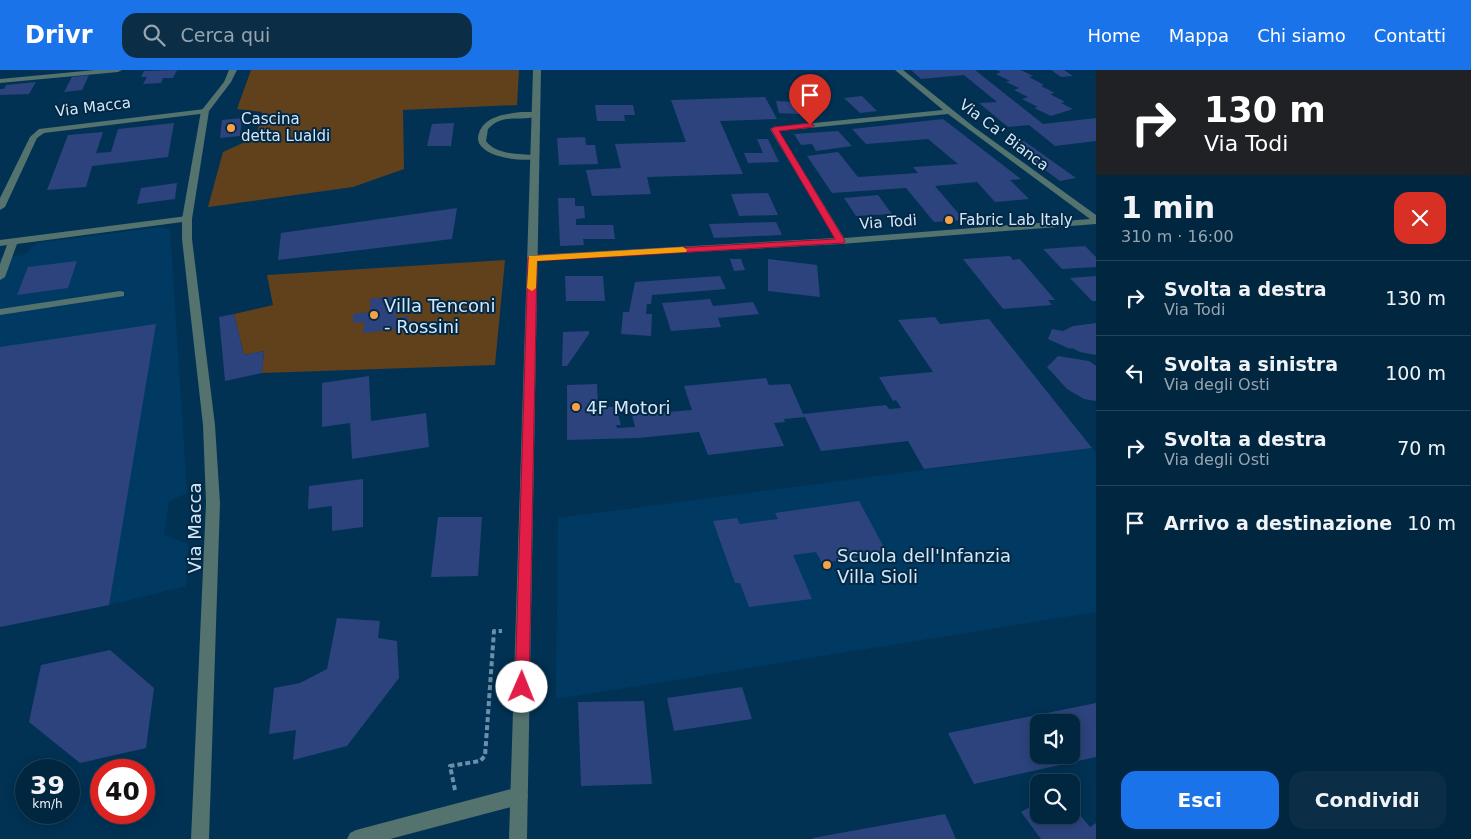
<!DOCTYPE html>
<html lang="it">
<meta charset="utf-8">
<style>
body{margin:0;font-family:"DejaVu Sans",sans-serif;background:#0b2e46;color:#f1f3f6;height:100vh;display:flex;flex-direction:column;font-size:19px;white-space:nowrap}
*{box-sizing:border-box;margin:0}
p{font-size:16px;color:#96a5b0}
.icon{flex:none;width:28px;height:28px;fill:none;stroke:currentColor;stroke-width:2;stroke-linecap:round;stroke-linejoin:round}
.map{position:relative;flex:1;overflow:hidden}
.sheet{display:flex;flex-direction:column;background:#01263f;width:375px}
.sheet>*{flex:none}
.top-card{background:#202124;color:#fff;overflow:hidden}
.tools{position:absolute;left:1030px;top:644px;display:grid;gap:10px}
.tools a{display:grid;place-items:center;width:50px;height:50px;border-radius:10px;background:#01263f;box-shadow:0 2px 12px #0003,0 0 0 1px #234359;font-size:25px}
.speed{position:absolute;left:15px;top:689px;display:flex;gap:10px;font-size:25px;font-weight:700;text-align:center}
.speed>*{display:grid;place-content:center;width:65px;height:65px;border-radius:50%;background:#01263f;box-shadow:0 2px 12px #0003,0 0 0 1px #234359;line-height:1}
.speed small{font-size:12px;font-weight:400}
.speed .limit{border:8px solid #d22;background:#fff;color:#111}
.pin{position:absolute;display:grid;place-items:center;width:42px;height:42px;color:#fff;margin:-51px -21px;border-radius:50% 50% 50% 0;rotate:-45deg;box-shadow:0 0 5px #0007}
.pin .icon{rotate:45deg}
.me{position:absolute;width:55px;margin:-28px;rotate:1deg;stroke-linejoin:round;filter:drop-shadow(0 0 4px #0008)}
.turn{display:flex;align-items:center;gap:18px;height:105px;padding:0 25px;font-size:22px}
.turn .icon{width:65px;height:65px;stroke-width:2.5}
.turn b{display:block;font-size:35px;line-height:42px}
.round{display:grid;place-items:center;flex:none;width:52px;height:52px;border-radius:15px;background:#0b2e46}
.head{display:flex;align-items:center;justify-content:space-between;height:85px;padding:0 25px}
h1{font-size:30px;font-weight:800;line-height:38px}
.cta{display:flex;gap:10px;margin-top:auto;padding:10px 25px}
.cta a{flex:1;height:58px;border-radius:15px;background:#1a73e8;color:#fff;font-size:20px;font-weight:800;line-height:58px;text-align:center}
.cta a+a{background:#0b2e46;color:#f1f3f6}
ul{padding:0;list-style:none}
li{display:flex;align-items:center;gap:15px;height:75px;padding:0 25px;border-top:1px solid #234359}
li div{flex:1}
li b{display:block;font-size:19px}
li em{font-style:normal}
header{display:flex;align-items:center;gap:30px;box-sizing:border-box;height:70px;padding:0 25px;background:#1a73e8;color:#fff}
header strong{font-size:24px}
nav{display:flex;gap:28px;margin-inline-start:auto;font-size:18px}
.search{width:350px;height:45px;background:#0b2e46;display:flex;align-items:center;gap:12px;box-sizing:border-box;padding:0 18px;border-radius:15px;color:#96a5b0;font-size:19px}
main{display:flex;flex:1;min-height:0}
.map>svg:first-child{display:block}
.built{fill:#003a62}
.green{fill:#61401c}
.building{fill:#2c437e;fill-rule:evenodd}
.lines{fill:none;stroke-linecap:round;stroke-linejoin:round}
.path{stroke:#6b90ab;stroke-width:4;stroke-dasharray:5 3;stroke-linecap:butt}
.service{fill:#54726e;fill-rule:evenodd}
.minor{fill:#54726e;fill-rule:evenodd}
.tertiary{fill:#54726e;fill-rule:evenodd}
.route{fill:#e11d48;stroke:#92132f}
.slow{fill:#f59e0b}
.poi-dot{fill:#f5a345;stroke:#052842;stroke-width:2}
.labels{text-anchor:middle;dominant-baseline:central;stroke-width:4;stroke-linejoin:round;paint-order:stroke}
.far-street-label{font-size:15px;fill:#d0e8fe;stroke:#052842}
.far-poi-label{font-size:15px;fill:#d0e8fe;stroke:#052842;text-anchor:start}
.poi-label{font-size:18px;fill:#d0e8fe;stroke:#052842;text-anchor:start}
.street-label{font-size:18px;fill:#d0e8fe;stroke:#052842}
</style>
<header>
<strong>Drivr</strong>
<div class="search"><svg class="icon" aria-label="search" viewBox="0 0 24 24"><circle cx="10" cy="10" r="6"/><path d="M15 15l6 6"/></svg>Cerca qui</div>
<nav><a>Home</a><a>Mappa</a><a>Chi siamo</a><a>Contatti</a></nav>
</header>
<main>
<div class="map">
<svg width="1096" height="769" viewBox="0 0 1096 769">
<rect width="100%" height="100%" fill="#013254"/>
<path class="built" d="M161,157l9,3 17,263 -18,8 -5,34 24,9 -2,42 -77,19 -109,22v-369l24,-3 13,-12z
M1092,378l4,5v159l-540,87 2,-181z"/>
<path class="green" d="M251,0h268l-2,35 -114,5 1,59 -51,18 -145,20 15,-55 33,-15 6,-25 -25,-3z
M505,190l-10,105 -233,8 2,-22 -20,4 -10,-41 39,-9 -6,-30z"/>
<path class="building" d="M177,0l-4,8h-10l-2,5 -18,1 4,-7h-6l3,-6z
M911,0h64l68,54 53,-6v23l-41,5 -26,-21 -21,2 -29,-24 18,-1 -33,-27 -43,4z
M996,0h25l12,6 -4,1 15,8 -3,1 14,7 -5,1 15,8 -4,1 12,6 -22,7 -17,-8 4,-1 -16,-8 6,-2 -14,-7 5,-2 -13,-6 4,-1 -14,-7 5,-2z
M1051,0h13l9,6 -12,1z
M89,5l-7,15 -18,2 8,-15z
M36,12l-7,12 -29,1v-6h4l2,-4z
M862,26l15,15 -17,2 -16,-15z
M765,27l12,22 -57,2 23,53 -96,3 4,17 -59,2 -6,-26 35,-2 -6,-24 71,-2 -15,-42z
M776,31l20,1 3,12 -20,-1z
M595,35h38l2,10h-11l1,6h-28z
M242,48l-2,18 -20,2 2,-18z
M943,49l78,60 -11,1 19,19 -34,3 -18,-20 -42,4 29,34 -30,2 -28,-34 -74,5 -25,-37 31,-4 20,25 60,-4 -5,-6 45,-3 -30,-25 -62,5 -14,-15z
M174,53l-6,34 -76,9 -6,21 -39,3 21,-55 35,-3 -7,21 15,-1 7,-23z
M454,53l-3,23h-24l5,-22z
M838,61l14,15 -36,5 -4,-7 -11,1 -7,-11z
M585,67l1,8h9l3,19 -39,1 -2,-27z
M757,69h11l11,23 -31,1 -4,-10h19z
M1006,71h4l3,2 11,-2 52,37 -16,3z
M177,113l-2,16 -38,5 4,-16z
M768,123l10,22 -39,1 -8,-22z
M878,125l14,19 -36,2 -12,-18z
M558,128h17v8h9l1,12 -9,1v6h37l2,14h-32l1,6 -24,1z
M457,138l-5,31 -174,21 3,-27z
M776,152l6,13 -68,3 -5,-14z
M1085,176l11,11v10l-34,2 -19,-20z
M1010,186l3,4 7,-1 35,41h-7l4,5 -49,4 -40,-50z
M730,189h11l4,11 -11,1z
M768,189l49,6 3,32 -52,-6z
M77,191l-9,27 -51,7 11,-28z
M565,206h38l2,25h-39z
M720,206l6,13 -74,6 -1,9h-4l-1,10h6l-1,22 -30,-2 2,-22h6l6,-30z
M1096,206v25h-4l-22,-23z
M395,226l1,22 12,-2 1,12 -46,5 1,-11 -11,1v-9l17,-2v-13z
M710,229l3,7 40,-4 6,12 -41,4 3,9 -50,4 -9,-28z
M234,244l10,41 20,-4 -2,22 -37,8 -6,-64z
M935,247l5,7 49,-5 103,129 -168,21 -16,-28 -87,10 -16,-34 -21,2 1,3 -11,1 10,23 -76,9 -9,-23 -61,6 -71,2v-55l30,-1 1,23h18l5,18h-5l1,3 18,-1 -3,-12 60,-5 -8,-24 82,-8 3,7 21,-1 13,30 83,-9 3,4 12,-1 -5,-8 -3,1 -14,-24 54,-5 -35,-52z
M1096,253v32l-16,-3 -8,-4 -2,1 -22,-10 4,-10 11,2 10,-5z
M156,254l-47,281 -109,22v-280z
M589,261v3l-22,32h-5l1,-34z
M1058,286l31,5 7,5v35l-12,-2 -17,-10 -20,-22z
M369,306l2,45 55,-8 3,34 -77,12 -2,-36 -28,4v-44z
M363,409v48l-31,4v-25l-24,3 1,-23z
M859,431l28,52 -65,10 -6,-11 -23,3 19,44 -63,8 -9,-24h-5l-22,-62 24,-3 3,6 38,-5 -3,-6z
M438,447h44l-4,59 -47,1z
M337,548l43,3 -2,17 19,3 2,37 -52,68 -54,14 3,-30 -27,4 5,-46 26,-5 27,-14z
M110,580l44,38 -8,60 -66,15 -51,-41 12,-57z
M742,617l10,32 -78,12 -7,-33z
M644,631l8,83 -71,2 -3,-84z
M1096,633v54l-122,27 -26,-51zM1039,652h32v33h-32z
M1039,732v13h32v-11l19,23 6,-4v16h-55l-20,-27z
M945,744l11,25h-143v-1z"/>
<g class="lines">
<path class="path" d="M455,720l-5,-24 30,-5 5,-5 9,-125h8"/>
<path class="service" d="M95,0h27l-4,2 -118,11v-4z
M205,39h3v4l-164,20 -7,5 -32,69 -5,3v-12l30,-61 9,-8z
M521,42h15l4,2c-15,10 -36,-3 -52,15l-2,12c10,14 34,13 49,14l4,2 -1,2c-15,2 -45,0 -56,-12 -4,-4 -5,-8 -3,-14 6,-17 27,-19 42,-21z
M187,146l5,3 -2,2 -173,23 -12,33 -5,3v-16l7,-19 -7,1v-6z
M120,221l4,1v4l-124,19v-6z"/>
<path class="minor" d="M229,0h8l-6,12 -22,29 -17,108v20l23,186 5,78 -11,336h-18l15,-336 -3,-78 -21,-186v-20l19,-108 23,-29z
M895,0h8l71,57 122,88v9l-255,20 -308,17 -5,-3 5,-3 302,-17 -65,-109 4,-2 169,-17zM948,44l142,105 -246,19 -65,-107z
M519,717l6,3 3,6 -3,6 -6,3 -129,34h-43l3,-6 6,-3z"/>
<path class="tertiary" d="M533,0h8l-14,769h-18z"/>
</g>
<path class="route" d="M810,53l4,2 -1,2 -34,4 66,110 -1,2 -307,18 -8,426 -2,5 -5,3 -5,-3 -2,-5 13,-429 5,-2 302,-17 -64,-110 3,-2z"/>
<path class="slow" d="M683,177l4,3 -1,2 -149,9 -1,27 -4,3 -5,-3 2,-32z"/>
<g class="poi-dot">
<circle cx="231" cy="58" r="5"/>
<circle cx="949" cy="150" r="5"/>
<circle cx="374" cy="245" r="5"/>
<circle cx="576" cy="337" r="5"/>
<circle cx="827" cy="495" r="5"/>
</g>
<g class="labels">
<g class="far-street-label">
<text transform="translate(93 37) rotate(-7)">Via Macca</text>
<text transform="translate(1004 65) rotate(37)">Via Ca' Bianca</text>
<text transform="translate(888 152) rotate(-4)">Via Todi</text>
</g>
<g class="far-poi-label">
<text x="241" y="49">Cascina<tspan x="241" dy="17">detta Lualdi</tspan></text>
<text x="959" y="150">Fabric Lab Italy</text>
</g>
<g class="poi-label">
<text x="384" y="235">Villa Tenconi<tspan x="384" dy="21">- Rossini</tspan></text>
<text x="586" y="337">4F Motori</text>
<text x="837" y="485">Scuola dell'Infanzia<tspan x="837" dy="21">Villa Sioli</tspan></text>
</g>
<g class="street-label">
<text transform="translate(194 458) rotate(-90)">Via Macca</text>
</g>
</g>
</svg>
<div class="tools">
<a><svg class="icon" aria-label="sound" viewBox="0 0 24 24"><path d="M4 9h4l5-4v14l-5-4H4zM17 9q2 3 0 6"/></svg></a>
<a><svg class="icon" aria-label="search" viewBox="0 0 24 24"><circle cx="10" cy="10" r="6"/><path d="M15 15l6 6"/></svg></a>
</div>
<div class="speed"><div>39<small>km/h</small></div><div class="limit">40</div></div>
<div class="pin" style="left:810px;top:55px;background:#d93025"><svg class="icon" aria-label="arrive" viewBox="0 0 24 24"><path d="M6 21V4h12l-3 4 3 4H6"/></svg></div>
<svg class="me" style="left:522px;top:617px" viewBox="-20 -20 40 40"><circle r="19" fill="#fff"/><path d="M0-13L10 11 0 6-10 11z" fill="#e11d48"/></svg>
</div>
<section class="sheet">
<div class="top-card">
<div class="turn"><svg class="icon" aria-label="right" viewBox="0 0 24 24"><path d="M7 20v-9h11M14 6l5 5-5 5"/></svg><div><b>130 m</b>Via Todi</div></div>
</div>
<div class="head"><div><h1>1 min</h1><p>310 m · 16:00</p></div><a class="round" style="background:#d93025;color:#fff"><svg class="icon" aria-label="close" viewBox="0 0 24 24"><path d="M6 6l12 12M18 6L6 18"/></svg></a></div>
<ul>
<li><svg class="icon" aria-label="right" viewBox="0 0 24 24"><path d="M7 20v-9h11M14 6l5 5-5 5"/></svg><div><b>Svolta a destra</b><p>Via Todi</p></div><em>130 m</em></li>
<li><svg class="icon" aria-label="left" viewBox="0 0 24 24"><path d="M17 20v-9H6M10 6l-5 5 5 5"/></svg><div><b>Svolta a sinistra</b><p>Via degli Osti</p></div><em>100 m</em></li>
<li><svg class="icon" aria-label="right" viewBox="0 0 24 24"><path d="M7 20v-9h11M14 6l5 5-5 5"/></svg><div><b>Svolta a destra</b><p>Via degli Osti</p></div><em>70 m</em></li>
<li><svg class="icon" aria-label="arrive" viewBox="0 0 24 24"><path d="M6 21V4h12l-3 4 3 4H6"/></svg><div><b>Arrivo a destinazione</b></div><em>10 m</em></li>
</ul>
<div class="cta"><a>Esci</a><a>Condividi</a></div>
</section>
</main>
